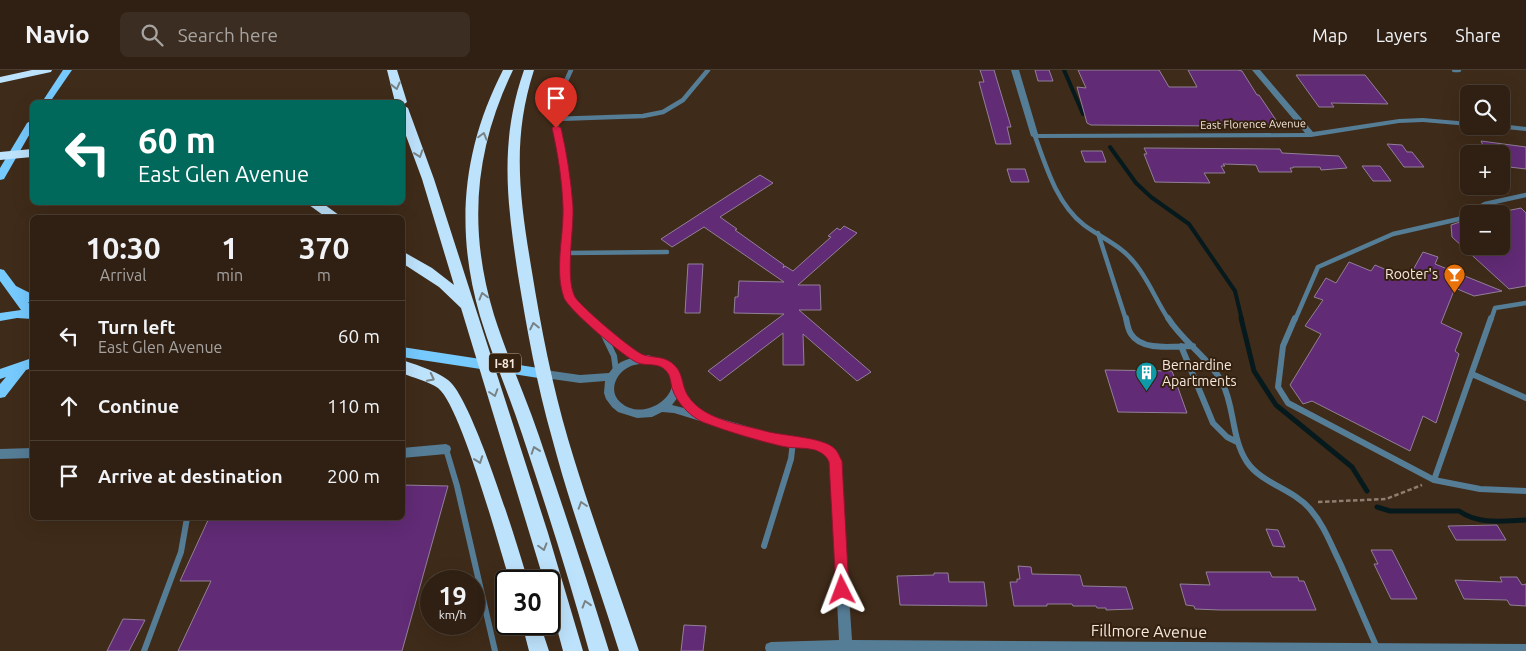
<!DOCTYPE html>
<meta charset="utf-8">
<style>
body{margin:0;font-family:Ubuntu,sans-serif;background:#3b2d21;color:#f1f3f6;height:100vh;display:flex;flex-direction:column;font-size:19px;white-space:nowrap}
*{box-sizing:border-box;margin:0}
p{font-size:16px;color:#a7a3a0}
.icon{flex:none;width:28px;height:28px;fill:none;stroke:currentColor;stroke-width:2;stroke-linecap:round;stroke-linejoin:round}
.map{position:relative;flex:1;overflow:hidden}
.details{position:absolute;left:30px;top:145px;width:375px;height:305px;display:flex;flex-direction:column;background:#2f2013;border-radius:8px;box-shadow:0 5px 20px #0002,0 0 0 1px #4a3e33}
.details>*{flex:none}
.top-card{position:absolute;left:30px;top:30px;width:375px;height:105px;border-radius:8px;box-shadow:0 5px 20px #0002,0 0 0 1px #4a3e33;background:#00695c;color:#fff;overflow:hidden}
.fabs{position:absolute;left:1460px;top:15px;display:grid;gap:10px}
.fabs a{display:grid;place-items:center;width:50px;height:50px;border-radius:8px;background:#2f2013;box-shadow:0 5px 20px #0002,0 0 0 1px #4a3e33;font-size:25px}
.speed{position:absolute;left:420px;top:500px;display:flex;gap:10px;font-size:25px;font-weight:700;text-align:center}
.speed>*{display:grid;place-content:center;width:65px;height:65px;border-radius:50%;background:#2f2013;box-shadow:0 5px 20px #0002,0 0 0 1px #4a3e33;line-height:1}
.speed small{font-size:12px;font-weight:400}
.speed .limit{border:2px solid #111;border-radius:8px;background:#fff;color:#111}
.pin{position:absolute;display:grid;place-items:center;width:42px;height:42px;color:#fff;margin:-51px -21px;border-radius:50% 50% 50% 0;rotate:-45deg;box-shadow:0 0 5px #0007}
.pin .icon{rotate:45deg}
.me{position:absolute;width:55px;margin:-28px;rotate:357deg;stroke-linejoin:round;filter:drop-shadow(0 0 4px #0008)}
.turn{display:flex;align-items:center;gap:18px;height:105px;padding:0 25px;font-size:22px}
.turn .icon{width:65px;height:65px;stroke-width:2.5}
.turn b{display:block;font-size:35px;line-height:42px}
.eta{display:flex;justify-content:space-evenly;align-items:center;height:85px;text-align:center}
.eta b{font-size:30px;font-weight:600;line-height:35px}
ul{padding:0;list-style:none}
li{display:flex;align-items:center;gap:15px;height:70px;padding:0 25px;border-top:1px solid #4a3e33}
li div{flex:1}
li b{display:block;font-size:19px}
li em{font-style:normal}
header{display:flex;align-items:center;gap:30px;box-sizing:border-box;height:70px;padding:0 25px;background:#2f2013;border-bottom:1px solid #4a3e33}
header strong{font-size:24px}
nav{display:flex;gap:28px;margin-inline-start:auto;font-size:18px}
.search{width:350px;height:45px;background:#3b2d21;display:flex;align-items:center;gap:12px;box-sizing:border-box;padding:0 18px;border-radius:8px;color:#a7a3a0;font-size:19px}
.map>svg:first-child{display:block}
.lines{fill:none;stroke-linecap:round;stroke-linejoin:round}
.stream-far1{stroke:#061a1d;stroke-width:4}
.stream{stroke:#061a1d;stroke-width:5}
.building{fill:#612b75;stroke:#918098}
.path{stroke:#8f7e6f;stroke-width:2.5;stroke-dasharray:4.5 2.5;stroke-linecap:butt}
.service-far1{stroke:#567d96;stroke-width:4.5}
.service{stroke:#567d96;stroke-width:6}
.minor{fill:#567d96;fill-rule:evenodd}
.primary{fill:#76cafe;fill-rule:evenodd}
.motorway{fill:#bde2fb;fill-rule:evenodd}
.oneway{stroke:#788285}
.route{fill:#e11d48;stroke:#92132f}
.labels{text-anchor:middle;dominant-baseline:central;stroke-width:4;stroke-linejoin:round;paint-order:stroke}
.far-street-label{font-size:11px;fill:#f6e8dd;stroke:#34210f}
.shield{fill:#34210f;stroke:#bcac9f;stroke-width:1}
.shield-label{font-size:12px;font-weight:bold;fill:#f6e8dd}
.poi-label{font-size:14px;fill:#f6e8dd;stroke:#34210f;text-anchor:end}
.near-street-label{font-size:16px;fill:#f6e8dd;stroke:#34210f}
</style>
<header>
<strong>Navio</strong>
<div class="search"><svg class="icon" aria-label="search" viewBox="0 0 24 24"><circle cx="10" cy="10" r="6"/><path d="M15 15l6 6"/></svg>Search here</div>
<nav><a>Map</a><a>Layers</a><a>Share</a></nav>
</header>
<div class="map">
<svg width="1526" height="581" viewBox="0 0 1526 581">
<rect width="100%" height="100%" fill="#3f2b19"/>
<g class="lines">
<path class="stream-far1" d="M1064,0l19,44
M1110,77l26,36 15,14 38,27 46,67 7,29"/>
<path class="stream" d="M1241,248l13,53 22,34 76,62 15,24
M1377,437l13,4h69c20,14 44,10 67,9"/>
</g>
<path class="building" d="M980,0h14l17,57h-4l4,17h-15l-17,-62h5z
M1035,0h14l4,11h-15z
M1078,0h81l10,17h28l-9,-17h50l4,1 15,24h2l21,31h-21l-6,-2 -35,1 1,1 -128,-1 -4,-2 -10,-36 9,1z
M1296,5h69l23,29 -57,-1 3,4h-15z
M1481,71l45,6v22l-25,-3v-12h-14z
M1387,74l15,1 5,7h5l12,15h-20z
M1144,78l136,1 2,4 57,3 8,12 -26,2 -1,-3h-27v1h-3l2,4h-33l-3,-7 -33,-1 2,2h-4l4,7h-21l6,10 -55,-1 -11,-28h3z
M1081,81h21l4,11h-21z
M1362,96h18l11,15h-18z
M1007,99h18l4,13h-18z
M760,105l13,8 -53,34 17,12 -2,1 49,35 -1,3 2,-2 8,5 38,-34 -3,-1 9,-8 3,2 4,-4 13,7 -59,52h22l1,25h-22l72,62 -14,9 -54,-47 1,31h-21v-32l-63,48 -12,-10 76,-57 -50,-1 1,-16h3l1,-16 45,1 -80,-55 -32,20 -11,-8z
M1521,138l5,5v73l-17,3 -57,-52 -1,-12 18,-6v27h32v-34z
M1423,182l15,5 -3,7 67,27 -28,5 -19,-8 -14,35 21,10 -7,18 4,3 -23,69 -13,-7 -13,35 -98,-50 -9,3 -13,-19 31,-51 -16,-8 18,-26 -9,-3 12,-19 10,5 13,-21 22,9 4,-6 33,14z
M688,194h15l-3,49h-15z
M1105,300l67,1 15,42 -69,-1z
M402,415l46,1 -46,165h-224l33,-70h-31l29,-63h193z
M1497,455l9,15h-50l-8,-14z
M1266,459l12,1 7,17 -12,-1z
M1371,480h21l25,49h-26l-17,-35h4z
M1018,496l13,1 1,7 48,1 3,11 43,1 7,22 -27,1v-2h-9l-1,-2h-23l-1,-2h-25v2h-33l-4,-24h7v-3h3z
M1206,502h64l2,5h26l1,4h5l12,29h-96l-25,-1 -1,-3 -8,-1 -6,-21 30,1z
M934,503h14l1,9h35l3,24 -87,-1 -3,-29 37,-1z
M1500,507h17l5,8 4,-1v22l-16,-1 -3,-5 -43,-1 -9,-19 47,2z
M123,549l22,1 -16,31h-22z
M684,555l22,1 -3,25h-22z"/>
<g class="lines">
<path class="path" d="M1318,432l68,-3 36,-14"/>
<path class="service-far1" d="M571,0l-10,22 -6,25 9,47 3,31 -1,84 4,19 20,22
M1454,0h5
M555,49l88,-3 20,-4 20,-12 25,-30
M1035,66c11,31 22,68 49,89 16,12 36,20 49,36 15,17 23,40 36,59
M1098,163l28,87
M567,183l100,-1
M1295,250l23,-53 75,-33 66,-15 26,-15 41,-9
M1491,250l4,-12 31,-5"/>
<path class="service" d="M589,248l25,22 27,19
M1126,248c1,5 2,12 5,16 11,18 44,12 62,12
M1168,248c15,24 40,39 54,64 13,25 9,56 25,80 15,22 46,27 63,47 14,16 21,36 30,54 13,29 25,58 38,87
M1295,248l-12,28 -5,41 10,16 146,77 46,9 46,2
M602,261l12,25 2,15
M1181,276l32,77 14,14 10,5
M1472,304l54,24
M446,379l11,37 38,165
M1434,410l57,-162
M764,476l27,-87 2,-17
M144,581l37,-99 6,-34"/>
<path class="minor" d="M1011,0h8l19,64 267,-1 -53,-63h8l53,62 86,-13 24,-1 46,4v4l-46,-4 -24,1 -88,14 -276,1 -4,-2z
M1501,54l25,3v4l-32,-3 -4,-2h11z
M648,285l22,7 9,10 3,14 11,18 11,10 78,22 33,4 20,9 5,12 12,179 674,4v7h-760l-1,-3 1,-4 5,-2 68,-2 -9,-179 -3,-6 -13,-6 -32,-3 -108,-33 -12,-1 -10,5 -15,1 -19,-6 -6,-5 -6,-8 -2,-6 1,-12 -25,2 -35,-5 -4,-1 -1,-3 1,-3 4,-1 35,5 29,-2c9,-13 23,-16 39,-18zM648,293c4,1 11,2 15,5 29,19 -17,58 -43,34 -12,-11 -4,-29 9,-35 5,-3 13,-3 19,-4zM678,327l6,11 -12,-3z
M446,374l4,2 1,3 -1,3 -4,2 -44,4v-10z
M32,378v10l-32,1v-10z"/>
<path class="primary" d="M63,0h9l-22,32h-8z
M32,50v10l-28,49 -4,1v-12l27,-45z
M0,199l4,1 12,16 16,8v9l-4,-1 4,6v11l-15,-1 -17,3v-8l21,-3 -21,-29z
M402,277l143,22 4,1 2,4 -2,4 -4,1 -143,-22z
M32,288v10l-6,2 -21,27 -5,1v-14l6,-7 -6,2v-10z"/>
<path class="motorway" d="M32,0h20l-1,2 -51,11v-6z
M387,0h10l10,32 -4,3 5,3 26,71 114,354 35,118h-20l-14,-52v-18h-5l-83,-273 -22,-21 -37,-24v-12l30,17 22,17 -32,-106 -20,-54v-23h-7z
M503,0h10c-39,81 -45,159 -19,245 13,41 31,80 45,121 24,71 48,143 70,215h-20c-20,-73 -43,-145 -67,-217 -13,-40 -30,-78 -42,-118 -25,-86 -18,-166 23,-246z
M524,0h10c-23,71 -14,130 -2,202 9,56 20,112 36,167 21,71 47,141 71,212h-20c-22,-71 -48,-141 -67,-213 -15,-53 -25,-108 -34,-163 -11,-73 -19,-133 6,-205z
M32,79v8l-32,3v-8z
M305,132h16l22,16h-16z
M402,290c13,4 36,12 46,20 24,17 70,167 80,201h-18c-11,-34 -49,-175 -72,-193 -10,-7 -25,-10 -36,-15z
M522,554h18l9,27h-20z"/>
</g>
<defs><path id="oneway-chevron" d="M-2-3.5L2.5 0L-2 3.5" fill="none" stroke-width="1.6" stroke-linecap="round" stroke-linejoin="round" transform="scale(1.25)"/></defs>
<g class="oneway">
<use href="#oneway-chevron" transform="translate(396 16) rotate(76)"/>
<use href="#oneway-chevron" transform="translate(483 66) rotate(-74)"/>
<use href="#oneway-chevron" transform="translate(419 84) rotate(71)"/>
<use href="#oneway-chevron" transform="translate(483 226) rotate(-105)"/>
<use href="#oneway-chevron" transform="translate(534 256) rotate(-102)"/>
<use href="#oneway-chevron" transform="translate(431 308) rotate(27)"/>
<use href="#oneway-chevron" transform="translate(494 323) rotate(72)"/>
<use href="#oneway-chevron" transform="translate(535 380) rotate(-109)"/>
<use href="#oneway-chevron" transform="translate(479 390) rotate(70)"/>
<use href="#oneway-chevron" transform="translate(582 435) rotate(-108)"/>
<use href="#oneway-chevron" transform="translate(543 477) rotate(74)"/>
<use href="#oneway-chevron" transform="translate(586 534) rotate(-107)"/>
</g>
<path class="route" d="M556,55l5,3c6,26 10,52 12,79 1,22 -8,71 2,90 5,9 60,56 69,58 10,3 19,1 28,8 12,9 9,22 16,33 16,24 52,28 77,35 18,5 57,6 69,17 4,3 6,10 8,13l7,129 -2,5 -5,2 -4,-2 -2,-5 -7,-128c-3,-7 -7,-9 -14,-12 -10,-3 -23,-1 -34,-4 -25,-6 -52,-14 -76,-23 -14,-5 -29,-21 -33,-35 -2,-8 -1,-14 -9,-20 -8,-5 -17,-2 -25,-5 -13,-5 -69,-53 -74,-65 -10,-28 0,-62 -1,-91 -1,-27 -5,-53 -11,-79z"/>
<defs>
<symbol id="bar-pin" viewBox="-11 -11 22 30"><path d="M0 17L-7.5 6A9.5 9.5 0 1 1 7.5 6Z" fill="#e8710a" stroke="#34210f"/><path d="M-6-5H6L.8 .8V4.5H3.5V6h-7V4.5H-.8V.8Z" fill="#fff"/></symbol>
<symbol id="building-pin" viewBox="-11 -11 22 30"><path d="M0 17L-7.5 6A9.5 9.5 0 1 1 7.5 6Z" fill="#0f9aa8" stroke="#34210f"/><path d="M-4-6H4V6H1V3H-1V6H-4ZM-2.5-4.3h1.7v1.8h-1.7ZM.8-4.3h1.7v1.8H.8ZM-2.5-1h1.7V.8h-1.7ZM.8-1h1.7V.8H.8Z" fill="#fff"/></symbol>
</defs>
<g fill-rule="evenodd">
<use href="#bar-pin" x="1442" y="192" width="25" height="34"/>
<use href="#building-pin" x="1134" y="290" width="25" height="34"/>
</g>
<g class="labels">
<g class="far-street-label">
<text transform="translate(1253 54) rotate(-1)">East Florence Avenue</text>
</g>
<rect class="shield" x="489" y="283.5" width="32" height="19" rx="4"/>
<g class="shield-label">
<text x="505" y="293">I-81</text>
</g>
<g class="poi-label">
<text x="1438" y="204">Rooter's</text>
<text x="1162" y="295" text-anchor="start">Bernardine<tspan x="1162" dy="16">Apartments</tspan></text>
</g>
<g class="near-street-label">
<text transform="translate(1149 561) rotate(1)">Fillmore Avenue</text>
</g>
</g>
</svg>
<div class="fabs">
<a><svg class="icon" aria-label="search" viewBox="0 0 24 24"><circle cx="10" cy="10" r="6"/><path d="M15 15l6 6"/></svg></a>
<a>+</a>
<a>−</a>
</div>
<div class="speed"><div>19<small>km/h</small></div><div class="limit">30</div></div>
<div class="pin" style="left:556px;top:58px;background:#d93025"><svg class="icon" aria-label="arrive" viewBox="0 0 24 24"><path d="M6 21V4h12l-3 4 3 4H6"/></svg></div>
<svg class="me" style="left:842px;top:520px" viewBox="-20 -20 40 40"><path d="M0-17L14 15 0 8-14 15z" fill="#e11d48" stroke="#fff" stroke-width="4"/></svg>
<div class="top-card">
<div class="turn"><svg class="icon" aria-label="left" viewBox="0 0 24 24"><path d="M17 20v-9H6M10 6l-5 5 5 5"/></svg><div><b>60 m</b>East Glen Avenue</div></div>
</div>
<section class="details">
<div class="eta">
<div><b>10:30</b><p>Arrival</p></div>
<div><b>1</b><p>min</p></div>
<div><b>370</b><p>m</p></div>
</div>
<ul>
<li><svg class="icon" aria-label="left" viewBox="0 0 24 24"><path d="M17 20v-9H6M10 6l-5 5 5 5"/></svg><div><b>Turn left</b><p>East Glen Avenue</p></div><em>60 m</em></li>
<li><svg class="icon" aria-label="ahead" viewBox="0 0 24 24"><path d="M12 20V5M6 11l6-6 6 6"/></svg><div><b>Continue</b></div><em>110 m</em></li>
<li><svg class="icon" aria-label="arrive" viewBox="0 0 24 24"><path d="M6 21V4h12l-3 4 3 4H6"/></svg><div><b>Arrive at destination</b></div><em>200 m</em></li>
</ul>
</section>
</div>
